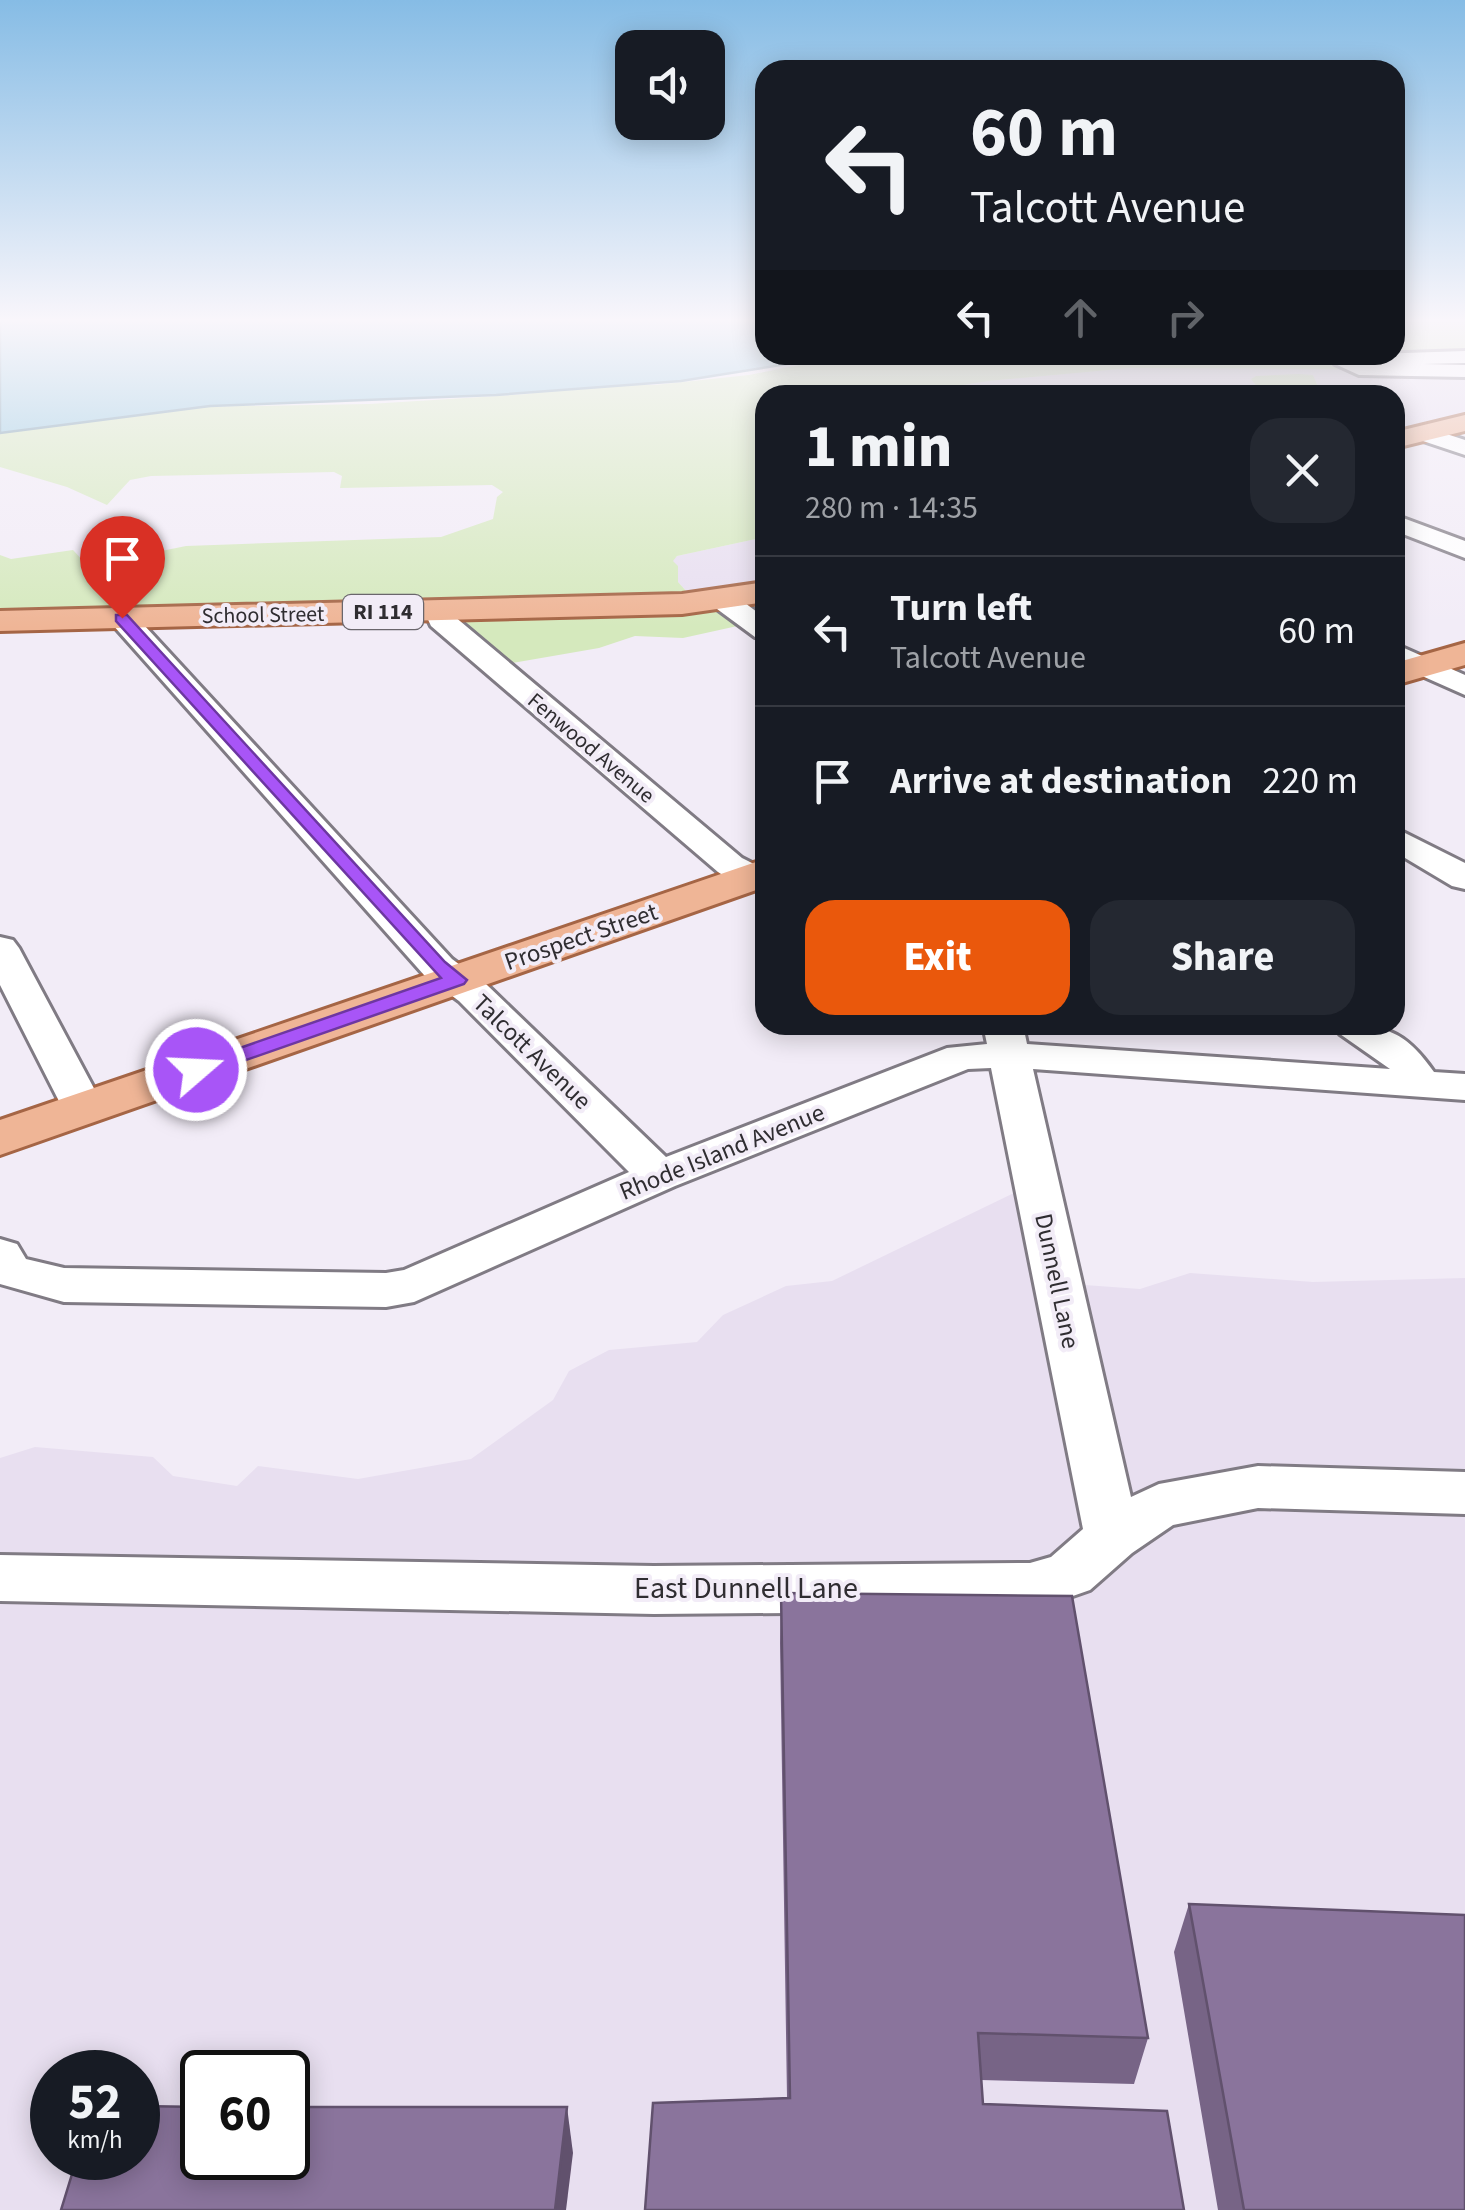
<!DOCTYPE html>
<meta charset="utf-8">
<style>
body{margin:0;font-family:"Source Sans 3",sans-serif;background:#242831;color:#f1f3f6;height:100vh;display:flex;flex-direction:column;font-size:38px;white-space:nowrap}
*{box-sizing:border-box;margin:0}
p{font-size:32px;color:#9ea1a6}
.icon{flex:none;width:55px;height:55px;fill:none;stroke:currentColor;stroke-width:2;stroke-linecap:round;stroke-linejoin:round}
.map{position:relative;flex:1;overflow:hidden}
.drawer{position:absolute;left:755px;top:385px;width:650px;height:650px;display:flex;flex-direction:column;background:#171b24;border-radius:30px;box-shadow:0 5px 25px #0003}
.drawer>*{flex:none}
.top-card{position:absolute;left:755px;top:60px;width:650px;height:305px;border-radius:30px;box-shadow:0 5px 25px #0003;background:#171b24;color:#f1f3f6;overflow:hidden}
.tools{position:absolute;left:615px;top:30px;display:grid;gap:20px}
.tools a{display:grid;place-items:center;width:110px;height:110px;border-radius:20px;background:#171b24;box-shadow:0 5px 25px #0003;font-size:50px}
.speed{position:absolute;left:30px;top:2050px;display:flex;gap:20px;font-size:50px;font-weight:700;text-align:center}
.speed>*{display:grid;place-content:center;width:130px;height:130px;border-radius:50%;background:#171b24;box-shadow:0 5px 25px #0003;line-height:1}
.speed small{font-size:25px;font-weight:400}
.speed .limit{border:5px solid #111;border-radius:15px;background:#fff;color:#111}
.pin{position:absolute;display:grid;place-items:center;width:85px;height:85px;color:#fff;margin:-102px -42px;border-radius:50% 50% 50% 0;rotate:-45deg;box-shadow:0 0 10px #0007}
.pin .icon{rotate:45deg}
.me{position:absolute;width:110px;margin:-55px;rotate:71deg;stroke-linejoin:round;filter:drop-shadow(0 0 8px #0008)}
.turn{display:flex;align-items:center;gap:35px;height:210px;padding:0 50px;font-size:45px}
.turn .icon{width:130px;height:130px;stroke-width:2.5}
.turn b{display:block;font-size:70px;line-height:85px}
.lanes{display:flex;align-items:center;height:95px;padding:0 50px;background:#0003;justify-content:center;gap:50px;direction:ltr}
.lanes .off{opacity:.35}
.round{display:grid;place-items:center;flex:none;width:105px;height:105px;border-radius:30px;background:#242831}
.headline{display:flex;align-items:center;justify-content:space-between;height:170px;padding:0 50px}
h1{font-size:60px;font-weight:800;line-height:75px}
.cta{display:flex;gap:20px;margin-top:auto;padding:20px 50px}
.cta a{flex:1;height:115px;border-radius:30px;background:#ea580c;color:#fff;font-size:40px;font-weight:800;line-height:115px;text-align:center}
.cta a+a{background:#242831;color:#f1f3f6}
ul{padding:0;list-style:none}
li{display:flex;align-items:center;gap:30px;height:150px;padding:0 50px;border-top:2px solid #363941}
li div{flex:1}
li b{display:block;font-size:38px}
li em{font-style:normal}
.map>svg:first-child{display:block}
.built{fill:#e8dff0;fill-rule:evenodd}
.green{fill:#d5e9bd}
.water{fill:#93c9e0;stroke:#759aac;stroke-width:2.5}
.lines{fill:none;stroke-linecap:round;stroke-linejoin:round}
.minor-casing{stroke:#807b84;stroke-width:6}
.major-casing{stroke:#a56545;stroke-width:6}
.minor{fill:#fff;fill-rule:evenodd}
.major{fill:#efb596;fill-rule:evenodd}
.wall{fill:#776486}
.shaded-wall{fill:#61516d}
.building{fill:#8a749c;stroke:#61516d;stroke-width:2.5}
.route{fill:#a855f7;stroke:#6d37a1;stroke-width:2.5}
.labels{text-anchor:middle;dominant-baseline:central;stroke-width:8;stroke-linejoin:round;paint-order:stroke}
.shield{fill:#f2ecf7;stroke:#6a666c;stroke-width:2.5}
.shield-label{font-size:22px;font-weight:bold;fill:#2f2d31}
.far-street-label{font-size:22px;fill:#2f2d31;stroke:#f2ecf7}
.street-label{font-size:25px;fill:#2f2d31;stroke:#f2ecf7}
.near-street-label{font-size:30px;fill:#2f2d31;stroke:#f2ecf7}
</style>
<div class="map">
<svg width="1465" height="2210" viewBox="0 0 1465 2210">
<rect width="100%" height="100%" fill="#f2ecf7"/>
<path class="built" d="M1344,367l121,3v53l-70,17v-45h-80l4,-6 -6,-14 -14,-1 -43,2 4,12 -48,4 -58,-6 -60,9h-192l86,-14 142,-13z
M765,537v54l-70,10 -17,-19 -1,-16 -5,-5 5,-5z
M1018,1191l25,91 97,7 50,-16 123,9 152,-4v932h-1465v-752l35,-11 118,10 20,19 64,10 21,-20 100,13 113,-20 82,-59 16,-29 40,-21 88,-8 26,-27 63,-29 46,-5zM52,2072h86v86h-86zM202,2072h86v86h-86z"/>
<path class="green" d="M1420,318h45v52l-335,-2 -142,13 -86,14h-137v106l-9,5 9,4v27l-88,19 -4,5 5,5v16l17,19 70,-10v47l-23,-13 -59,13 -48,-2 -36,12 -115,20 -61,-51 -423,4v-66l11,4 62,-9 15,16 98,-20 255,-9 52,-18 4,-22 6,-5 -11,-7 -152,3 2,-12 -8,-4 -183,4 -21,4 -23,25 -40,-18 -67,-20v-39l186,-21 183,-3 159,-10 91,-18 22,9h14l94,-10 65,-13 199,-7h382v-33z
M1299,374l14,1 6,14 -4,6h-221c50,-15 110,-2 164,-7l-7,-9 5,-3z"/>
<path class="water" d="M0,318h765v37h228l-200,8 -112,18 -185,14 -286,11 -210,27z"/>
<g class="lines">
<defs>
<path id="minor" d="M1465,351v12l-42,1 42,1v12l-106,-2 -24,-11 10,-9z
M1422,426l43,14v15l-51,-17 -3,-5z
M1395,515l70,26v17l-70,-27z
M723,592l10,2 32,24v21l-10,-2 -42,-31 -4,-6z
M438,603l10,2 6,11 288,242 22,11v16c-19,4 -30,-3 -46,-13l-287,-246 -7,-15z
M122,610l10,2 320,347 35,26 179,172 281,-109 40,-4 -4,-19h40l4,19 363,25 -50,-35 -6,-9c50,0 70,4 100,47l31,2v26l-432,-31 98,428 28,-13 99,-18 207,6v42l-207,-6 -85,17 -41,28 -42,37 -60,21 -376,3 -654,-13v-46l654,11 376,-3 21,-6 32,-28 -92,-461 -23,1 -293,117 -261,116 -28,5 -322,-5 -64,-18v-45l17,5 9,15 38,9 322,5 18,-3 225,-98 -170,-171 -35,-26 -312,-351 -4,-6 4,-6z
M1395,644l70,31v20l-70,-31z
M1395,828l70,35v26l-13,-3 -57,-34z
M0,937l13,3 6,8 86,161 -6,9 -15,4 -15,-4 -6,-9 -63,-124z"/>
<path id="major" d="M1465,415v16l-70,17v-16z
M765,582v20l-83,12 -682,17v-20l682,-17z
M1465,643v22l-70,20v-22z
M765,859v28l-765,268v-35z"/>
</defs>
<use href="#minor" class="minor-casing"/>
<use href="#major" class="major-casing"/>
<use href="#minor" class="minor"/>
<use href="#major" class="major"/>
</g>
<path class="wall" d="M781,1593l367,445 -14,46 -153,-4 2,24 -196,-6 -7,-455z
M1189,1904l276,306h-247l-44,-258z"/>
<path class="shaded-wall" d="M567,2107l6,46 -7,57h-11z"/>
<path class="building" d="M781,1593l291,3 76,442 -170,-5 5,71 184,7 17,99h-539l8,-107 137,-5z
M1189,1904l276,11v295h-221z
M138,2106l64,1v51h86v-51h279l-12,103h-494l16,-52h61z"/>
<linearGradient id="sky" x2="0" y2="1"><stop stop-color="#86bce5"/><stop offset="0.51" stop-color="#f9f6fb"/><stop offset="1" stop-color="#f9f6fb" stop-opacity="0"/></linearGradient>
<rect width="1465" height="628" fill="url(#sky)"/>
<path class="route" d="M116,615h11l318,347 22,18 -3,4 -261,91h-15l-4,-5 4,-4 253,-88 -325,-357z"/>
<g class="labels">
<rect class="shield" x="343" y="595" width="80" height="34" rx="8"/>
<g class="shield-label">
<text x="383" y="612">RI 114</text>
</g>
<g class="far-street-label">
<text transform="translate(263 615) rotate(-1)">School Street</text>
<text transform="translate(591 748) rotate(40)">Fenwood Avenue</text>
</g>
<g class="street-label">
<text transform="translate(581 937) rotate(-19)">Prospect Street</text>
<text transform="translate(532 1052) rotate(44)">Talcott Avenue</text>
<text transform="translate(722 1152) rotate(-22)">Rhode Island Avenue</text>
<text transform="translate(1057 1281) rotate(78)">Dunnell Lane</text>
</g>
<g class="near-street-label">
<text x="746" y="1588">East Dunnell Lane</text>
</g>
</g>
</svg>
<div class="tools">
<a><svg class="icon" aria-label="sound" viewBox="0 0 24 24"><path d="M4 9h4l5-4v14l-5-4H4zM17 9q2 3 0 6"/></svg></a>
</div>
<div class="speed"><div>52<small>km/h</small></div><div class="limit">60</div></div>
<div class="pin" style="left:122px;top:618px;background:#d93025"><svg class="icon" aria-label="arrive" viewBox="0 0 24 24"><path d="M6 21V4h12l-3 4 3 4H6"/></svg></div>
<svg class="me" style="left:196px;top:1070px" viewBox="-20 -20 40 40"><circle r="17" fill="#a855f7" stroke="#fff" stroke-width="3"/><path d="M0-11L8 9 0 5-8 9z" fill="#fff"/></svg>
<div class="top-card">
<div class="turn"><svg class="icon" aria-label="left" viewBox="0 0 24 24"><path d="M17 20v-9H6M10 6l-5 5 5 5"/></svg><div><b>60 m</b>Talcott Avenue</div></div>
<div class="lanes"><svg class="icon" aria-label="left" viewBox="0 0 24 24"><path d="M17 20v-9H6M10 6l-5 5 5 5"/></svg><svg class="icon off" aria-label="ahead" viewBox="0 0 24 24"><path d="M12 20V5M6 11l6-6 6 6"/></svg><svg class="icon off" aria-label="right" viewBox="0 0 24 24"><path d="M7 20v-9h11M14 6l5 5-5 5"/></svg></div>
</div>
<section class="drawer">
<div class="headline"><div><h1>1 min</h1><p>280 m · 14:35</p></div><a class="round"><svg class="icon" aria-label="close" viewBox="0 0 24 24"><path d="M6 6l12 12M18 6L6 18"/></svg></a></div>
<ul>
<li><svg class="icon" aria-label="left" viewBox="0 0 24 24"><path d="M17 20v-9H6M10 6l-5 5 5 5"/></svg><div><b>Turn left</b><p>Talcott Avenue</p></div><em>60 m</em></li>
<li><svg class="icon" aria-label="arrive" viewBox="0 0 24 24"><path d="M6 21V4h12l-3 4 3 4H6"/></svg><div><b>Arrive at destination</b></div><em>220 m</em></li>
</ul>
<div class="cta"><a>Exit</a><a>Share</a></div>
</section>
</div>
